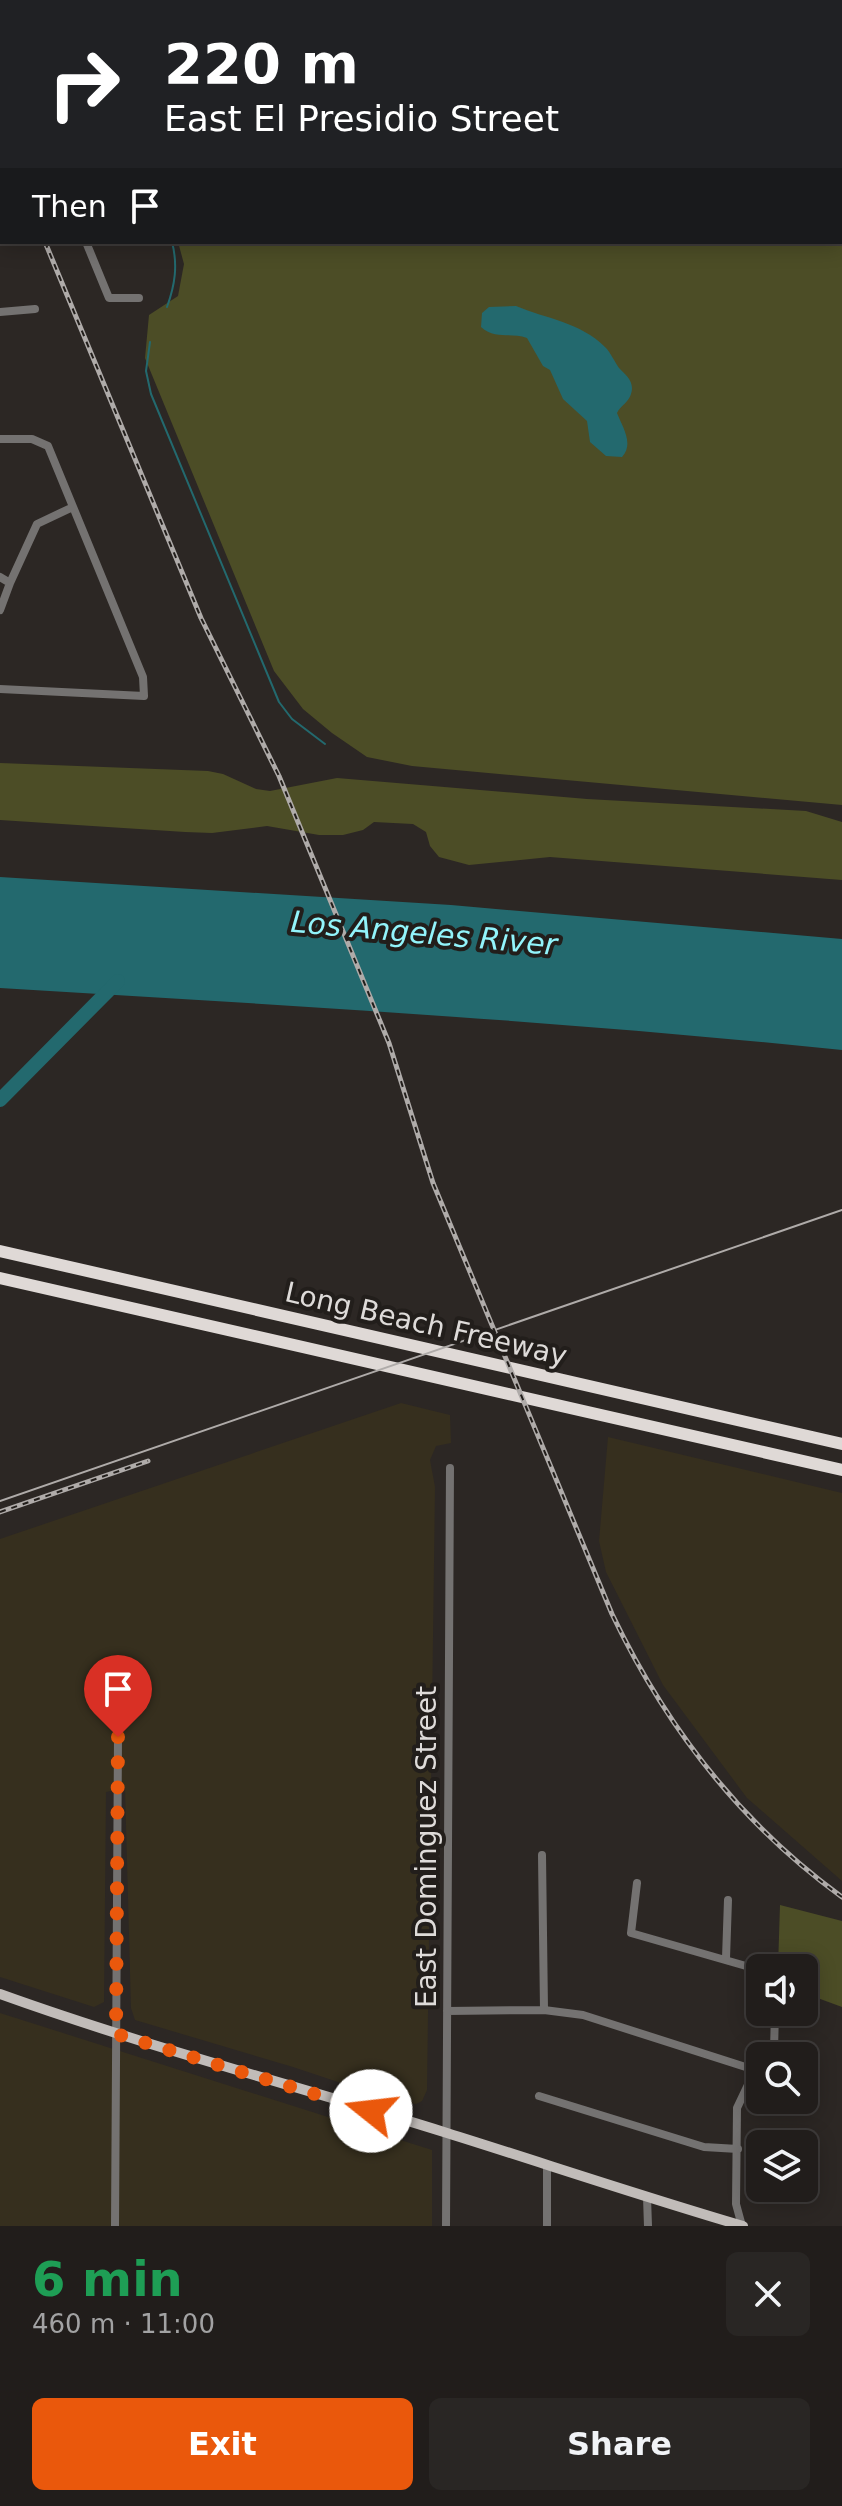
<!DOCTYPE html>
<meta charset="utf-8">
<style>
body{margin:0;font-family:"DejaVu Sans",sans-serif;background:#292624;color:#f1f3f6;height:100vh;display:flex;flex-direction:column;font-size:30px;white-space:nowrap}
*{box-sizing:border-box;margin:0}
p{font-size:26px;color:#a2a2a3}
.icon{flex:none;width:44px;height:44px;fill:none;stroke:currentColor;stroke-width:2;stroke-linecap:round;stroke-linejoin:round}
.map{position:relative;height:2226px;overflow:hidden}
.side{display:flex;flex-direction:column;background:#211d1b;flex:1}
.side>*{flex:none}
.guide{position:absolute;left:0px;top:0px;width:842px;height:244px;box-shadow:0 4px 20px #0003,0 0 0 2px #3e3b3a;background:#202124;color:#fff;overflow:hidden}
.fabs{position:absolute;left:746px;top:1954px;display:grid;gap:16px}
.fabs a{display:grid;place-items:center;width:72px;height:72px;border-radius:12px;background:#211d1b;box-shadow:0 4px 20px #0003,0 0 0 2px #3e3b3a;font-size:40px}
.pin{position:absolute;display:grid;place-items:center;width:68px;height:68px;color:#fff;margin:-82px -34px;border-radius:50% 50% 50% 0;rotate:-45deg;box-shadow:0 0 8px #0007}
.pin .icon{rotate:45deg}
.me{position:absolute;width:88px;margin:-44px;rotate:286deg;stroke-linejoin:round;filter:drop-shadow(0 0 6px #0008)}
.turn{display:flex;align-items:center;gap:28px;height:168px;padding:0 32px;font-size:36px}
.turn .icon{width:104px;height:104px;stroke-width:2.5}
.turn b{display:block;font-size:56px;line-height:68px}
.then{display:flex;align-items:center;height:76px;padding:0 32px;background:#0003;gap:16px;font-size:30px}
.round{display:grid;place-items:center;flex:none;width:84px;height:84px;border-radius:12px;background:#292624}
.headline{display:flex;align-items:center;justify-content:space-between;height:136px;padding:0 32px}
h1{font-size:48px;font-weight:600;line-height:60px;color:#1e9e55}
.cta{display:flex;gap:16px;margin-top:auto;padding:16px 32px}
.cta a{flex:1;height:92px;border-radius:12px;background:#ea580c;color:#fff;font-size:32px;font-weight:600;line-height:92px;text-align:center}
.cta a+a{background:#292624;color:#f1f3f6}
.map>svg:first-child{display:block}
.industrial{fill:#362f1e}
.green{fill:#4c4d26}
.water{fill:#23696e}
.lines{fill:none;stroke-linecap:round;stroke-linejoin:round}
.stream{stroke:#23696e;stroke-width:2}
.river{stroke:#23696e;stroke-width:14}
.minor{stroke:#747271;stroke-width:8}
.major{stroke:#c1bcb9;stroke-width:10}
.highway{stroke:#dfd9d6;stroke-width:12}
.tram{stroke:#afaba9;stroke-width:2}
.rail-casing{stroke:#afaba9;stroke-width:5}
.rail{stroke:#221e1b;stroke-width:2;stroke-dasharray:6;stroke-linecap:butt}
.route{stroke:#ea580c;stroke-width:14;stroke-dasharray:0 25.2}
.labels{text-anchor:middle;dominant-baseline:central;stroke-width:8;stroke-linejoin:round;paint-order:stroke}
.street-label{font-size:28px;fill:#dedbd9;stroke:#221e1b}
.water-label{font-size:30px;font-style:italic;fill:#92f4fb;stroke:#221e1b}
</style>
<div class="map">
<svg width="842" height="2226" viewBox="0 0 842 2226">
<rect width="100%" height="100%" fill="#2c2724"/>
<path class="industrial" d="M401,1403l49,12 1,28 -15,3 -6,14 5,27 -8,603 -5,11 -6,3 -21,-3 -102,-34 -158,-47 -4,-12 -6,-220 -19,4 -2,210 -10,5 -94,-30v-438z
M608,1437l234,56v388l-95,-83 -84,-113 -57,-113 -7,-31z
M0,2013l432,137v76h-432z"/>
<path class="green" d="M114,0h728v805l-430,-39 -45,-9 -35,-24 -29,-24 -29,-38 -129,-313 4,-43 29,-19 6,-32 -6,-22h662v-240z
M0,763l208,8 15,3 33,15 14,2 67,-13 250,21 219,12 36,11v58l-292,-23 -81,8 -30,-8 -9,-11 -4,-14 -13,-8 -39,-2 -11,8 -20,5h-24l-52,-9 -55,7 -27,-1 -185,-12z
M780,1905l62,16v86l-38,-14v-25h-26z"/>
<path class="water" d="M516,306c31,13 64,16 89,41 6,6 9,14 14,21 7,7 16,14 12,26 -2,8 -11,12 -14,19 6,15 17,31 5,44l-16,-1 -16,-14 -3,-21 -24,-22 -13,-29 -7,-4 -16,-28c-16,-6 -32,2 -46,-11l1,-14 7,-6z
M0,877l451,28 391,34v111c-280,-29 -561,-45 -842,-62z"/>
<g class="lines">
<path class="stream" d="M109,0l1,2
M167,307c8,-22 11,-42 5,-65
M150,342l-4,29 5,23 128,308 13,17 33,25"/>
<path class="river" d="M0,1100l118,-119"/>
<path class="minor" d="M318,2l1,-2
M0,33l2,5
M86,242l23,56h30
M0,312l35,-3
M0,439h32l16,7 95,231 1,19 -144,-7
M0,577l10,6 27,-59 36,-17
M0,610l10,-27
M542,1855l2,155
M637,1883l-6,50 129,37
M726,1958l2,-58
M447,2011l97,-1 39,5 172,55
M768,2056l6,-6 1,-38
M539,2096l165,51 34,2
M647,2197l1,29
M115,2226l3,-489
M446,2226l4,-758
M547,2226v-60
M742,2226l-6,-22 1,-96 18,-38 5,-6"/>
<path class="major" d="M0,1994c147,53 298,92 447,139 99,31 197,64 296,93"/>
<path class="highway" d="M0,1251l842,193
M0,1278l842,192"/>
<path class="tram" d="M0,1501l842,-291"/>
<defs>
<path id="rail" d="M0,133l2,5
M45,242l156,376 78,158 110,267 44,140 179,431c54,113 129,210 230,283
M0,1512l148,-51"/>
</defs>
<use href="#rail" class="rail-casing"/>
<use href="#rail" class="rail"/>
</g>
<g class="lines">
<path class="route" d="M118,1737l-2,297 255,77"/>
</g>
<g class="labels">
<g class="street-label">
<text transform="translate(426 1324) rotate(13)">Long Beach Freeway</text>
<text transform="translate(426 1847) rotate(-90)">East Dominguez Street</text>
</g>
<g class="water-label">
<text transform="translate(424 933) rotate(5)">Los Angeles River</text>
</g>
</g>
</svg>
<div class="fabs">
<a><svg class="icon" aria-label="sound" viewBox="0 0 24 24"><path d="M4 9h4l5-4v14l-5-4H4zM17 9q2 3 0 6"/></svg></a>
<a><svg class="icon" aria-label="search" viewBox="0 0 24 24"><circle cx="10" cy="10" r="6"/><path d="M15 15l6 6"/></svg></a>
<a><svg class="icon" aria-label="layers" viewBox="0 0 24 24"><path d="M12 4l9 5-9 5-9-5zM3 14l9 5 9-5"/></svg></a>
</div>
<div class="pin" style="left:118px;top:1737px;background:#d93025"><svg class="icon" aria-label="arrive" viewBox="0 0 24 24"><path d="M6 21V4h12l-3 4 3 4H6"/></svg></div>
<svg class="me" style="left:371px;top:2111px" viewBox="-20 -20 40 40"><circle r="19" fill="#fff"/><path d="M0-13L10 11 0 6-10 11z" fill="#ea580c"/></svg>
<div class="guide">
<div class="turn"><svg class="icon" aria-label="right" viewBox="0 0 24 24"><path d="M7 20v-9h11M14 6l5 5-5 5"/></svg><div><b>220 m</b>East El Presidio Street</div></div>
<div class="then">Then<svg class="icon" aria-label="arrive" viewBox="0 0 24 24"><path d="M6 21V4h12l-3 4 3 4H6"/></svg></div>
</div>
</div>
<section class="side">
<div class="headline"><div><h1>6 min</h1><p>460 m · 11:00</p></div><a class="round"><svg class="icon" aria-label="close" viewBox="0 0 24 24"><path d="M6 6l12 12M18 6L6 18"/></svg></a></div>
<div class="cta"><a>Exit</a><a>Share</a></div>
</section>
